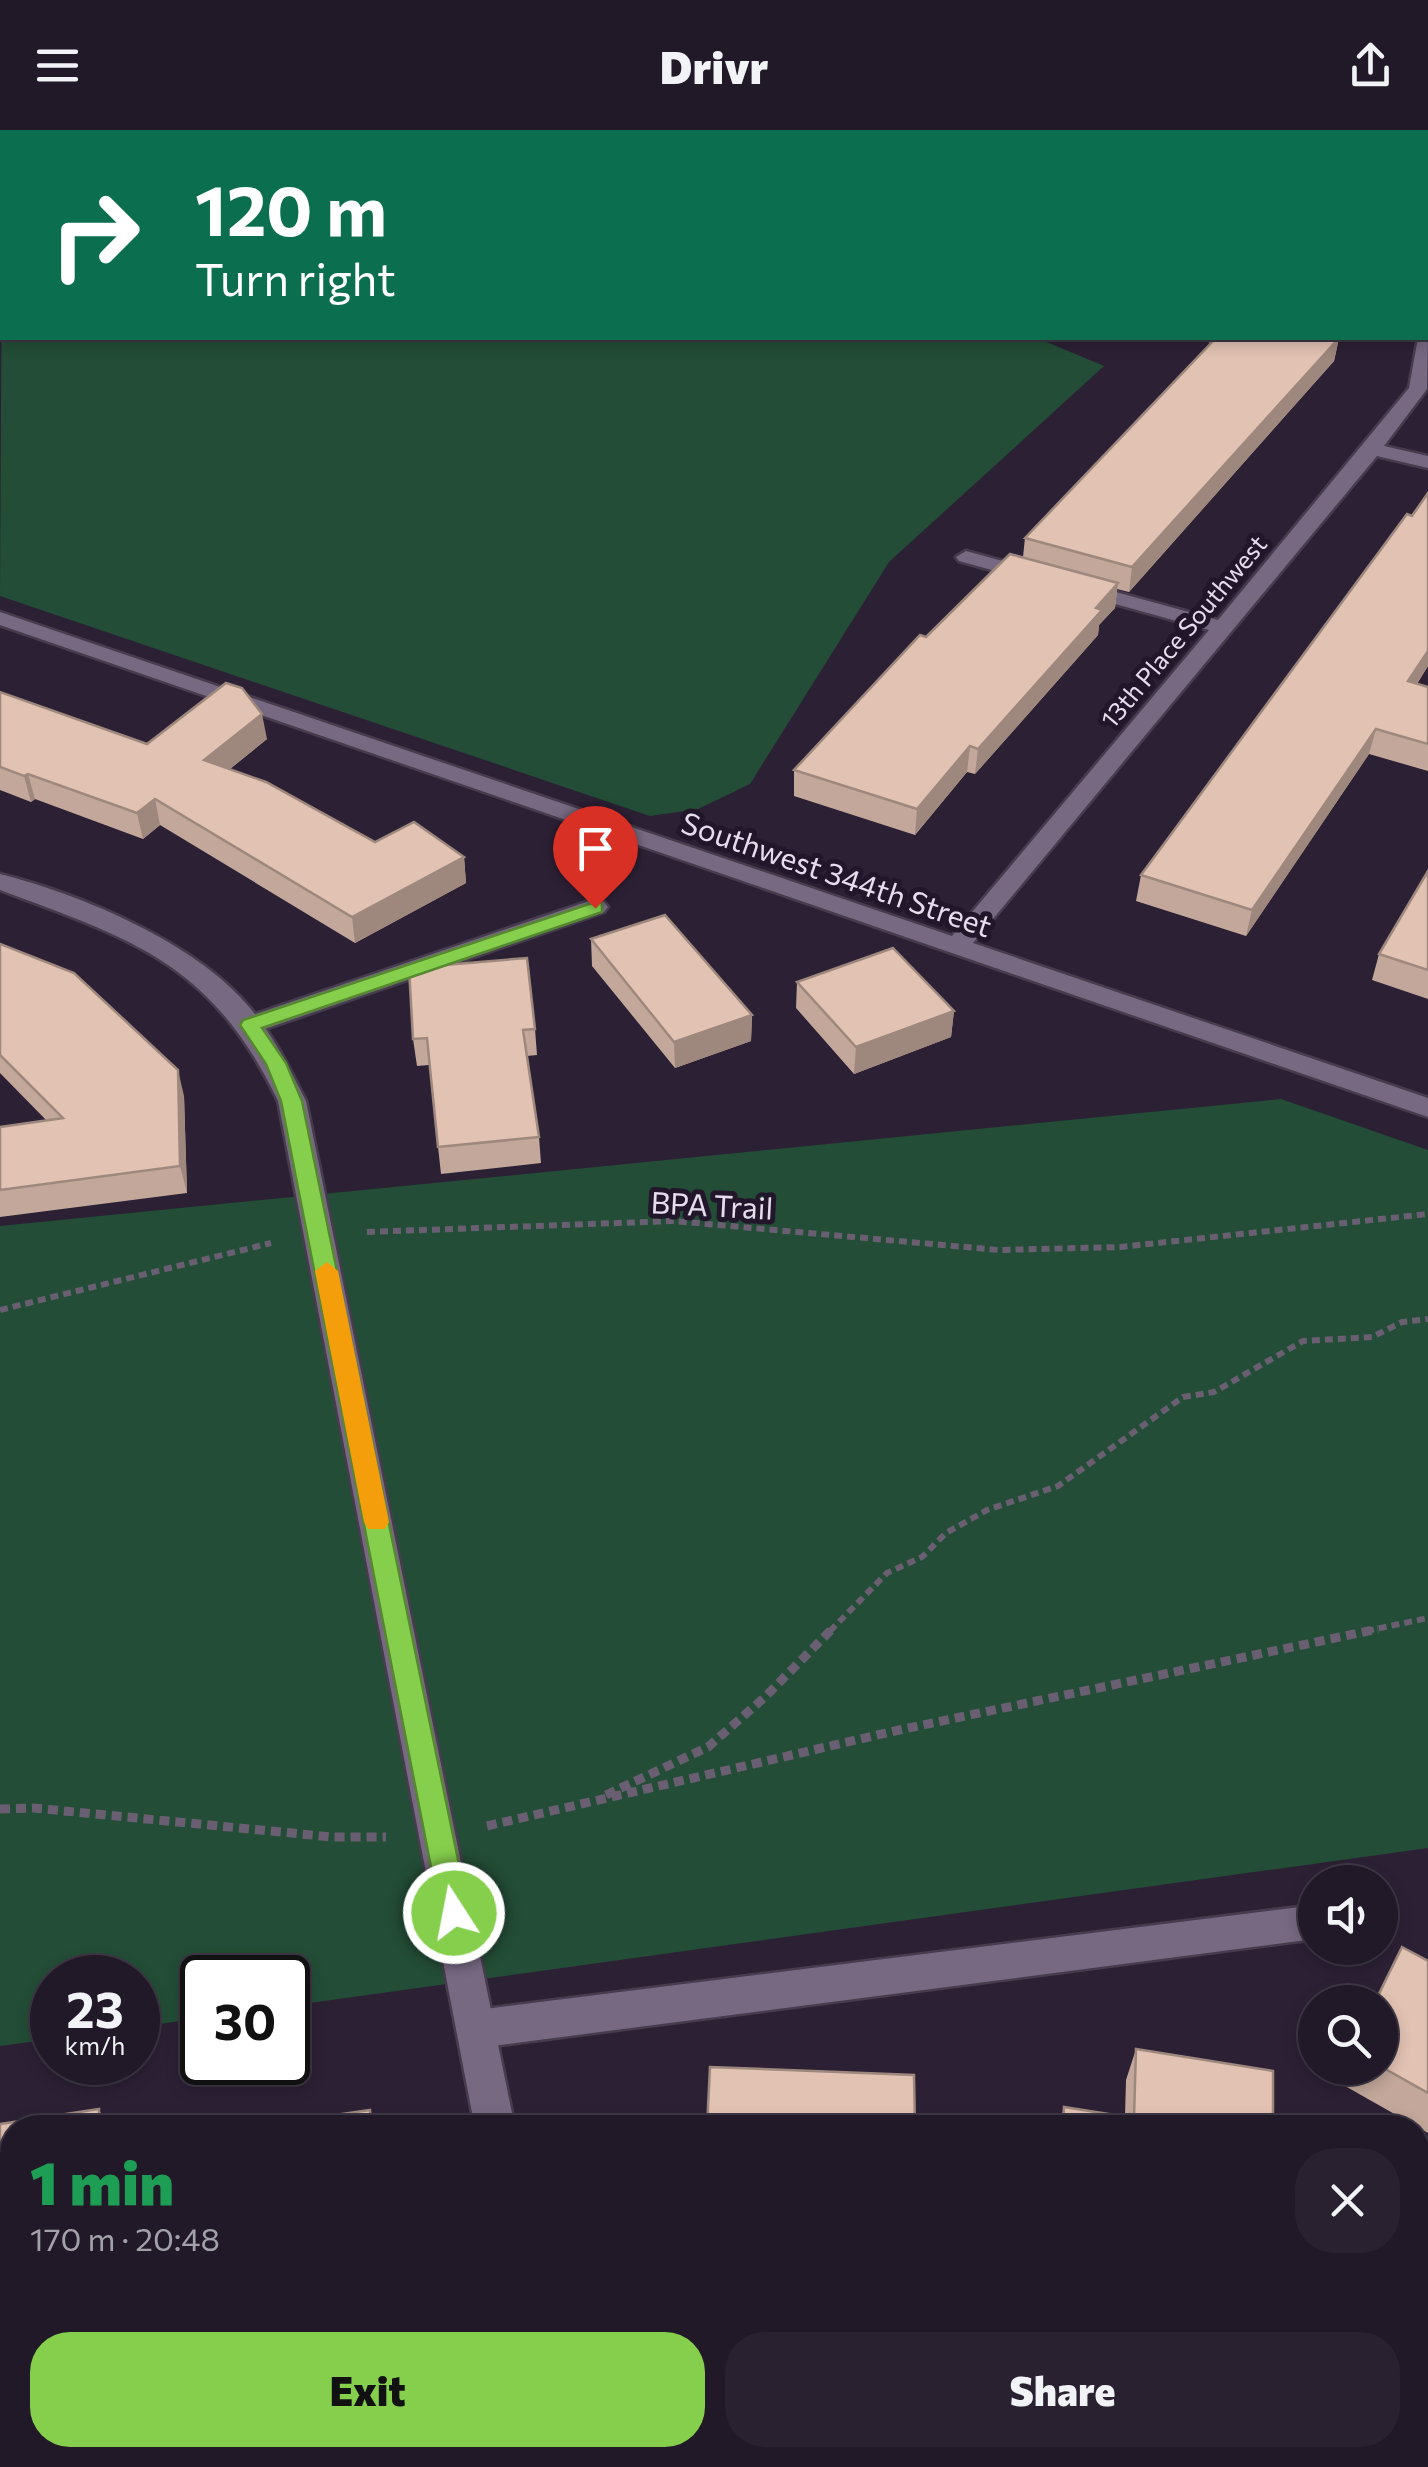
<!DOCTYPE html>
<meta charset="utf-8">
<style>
body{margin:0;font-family:Commissioner,sans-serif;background:#292130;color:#f1f3f6;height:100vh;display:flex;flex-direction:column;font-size:38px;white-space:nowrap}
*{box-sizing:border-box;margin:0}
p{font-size:32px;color:#a2a0a8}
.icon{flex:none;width:55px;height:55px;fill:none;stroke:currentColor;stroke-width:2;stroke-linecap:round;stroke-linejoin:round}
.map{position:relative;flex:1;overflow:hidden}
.side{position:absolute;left:0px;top:1985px;width:1430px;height:352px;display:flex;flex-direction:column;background:#211828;border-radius:40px 40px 0 0;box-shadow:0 5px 15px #0003,0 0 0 2px #3e3745}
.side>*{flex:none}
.guide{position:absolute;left:0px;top:0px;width:1430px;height:210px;box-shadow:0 5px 15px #0003,0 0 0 2px #3e3745;background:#0b6e4f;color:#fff;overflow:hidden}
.buttons{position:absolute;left:1298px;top:1735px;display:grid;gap:20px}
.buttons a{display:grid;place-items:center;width:100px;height:100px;border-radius:50%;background:#211828;box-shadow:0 5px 15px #0003,0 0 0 2px #3e3745;font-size:50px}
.speed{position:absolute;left:30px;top:1825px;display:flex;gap:20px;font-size:50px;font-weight:700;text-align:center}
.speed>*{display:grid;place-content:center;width:130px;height:130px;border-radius:50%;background:#211828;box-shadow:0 5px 15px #0003,0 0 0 2px #3e3745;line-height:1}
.speed small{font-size:25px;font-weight:400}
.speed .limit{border:5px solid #111;border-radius:15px;background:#fff;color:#111}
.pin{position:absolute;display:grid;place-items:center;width:85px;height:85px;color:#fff;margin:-102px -42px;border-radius:50% 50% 50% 0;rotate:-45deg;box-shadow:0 0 10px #0007}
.pin .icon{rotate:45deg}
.me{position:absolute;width:110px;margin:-55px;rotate:349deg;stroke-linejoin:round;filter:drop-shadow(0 0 8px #0008)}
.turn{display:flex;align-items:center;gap:35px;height:210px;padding:0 30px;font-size:45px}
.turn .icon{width:130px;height:130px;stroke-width:2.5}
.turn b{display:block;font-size:70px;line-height:85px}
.round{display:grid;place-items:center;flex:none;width:105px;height:105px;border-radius:40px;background:#292130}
.headline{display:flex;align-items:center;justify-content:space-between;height:170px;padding:0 30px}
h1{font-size:60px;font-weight:800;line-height:75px;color:#1e9e55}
.button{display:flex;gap:20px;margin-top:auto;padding:20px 30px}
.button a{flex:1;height:115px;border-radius:40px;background:#85cf4c;color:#111;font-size:40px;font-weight:800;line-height:115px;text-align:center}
.button a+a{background:#292130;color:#f1f3f6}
header{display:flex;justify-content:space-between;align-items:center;height:130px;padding:0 30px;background:#211828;font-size:45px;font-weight:800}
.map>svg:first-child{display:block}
.green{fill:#234d36}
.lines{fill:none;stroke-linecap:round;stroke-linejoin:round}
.lane-casing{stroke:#463c4e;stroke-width:5}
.street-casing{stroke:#463c4e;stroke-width:5}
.path-far1{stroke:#6a5f72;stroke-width:6;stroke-dasharray:8 5;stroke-linecap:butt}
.path{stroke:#6a5f72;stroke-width:9;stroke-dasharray:10 6;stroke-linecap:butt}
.lane{fill:#776982;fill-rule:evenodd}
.street{fill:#776982;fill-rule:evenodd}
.wall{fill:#c2a79a}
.shaded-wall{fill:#9e887d}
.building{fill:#e2c2b3;stroke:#9e887d;stroke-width:2.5}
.route{fill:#85cf4c;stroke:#568731;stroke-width:2.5}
.slow{fill:#f59e0b}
.labels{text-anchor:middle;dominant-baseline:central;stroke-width:10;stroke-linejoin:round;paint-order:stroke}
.far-street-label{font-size:25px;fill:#e6deed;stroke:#22162b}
.street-label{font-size:30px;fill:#e6deed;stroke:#22162b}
</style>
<header><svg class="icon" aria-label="menu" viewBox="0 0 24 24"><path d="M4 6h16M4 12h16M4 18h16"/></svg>Drivr<svg class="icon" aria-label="share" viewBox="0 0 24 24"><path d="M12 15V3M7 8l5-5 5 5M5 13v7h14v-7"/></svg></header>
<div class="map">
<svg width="1428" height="2337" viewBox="0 0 1428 2337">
<rect width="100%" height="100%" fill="#2c2035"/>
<path class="green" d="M213,0h931l-936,2z
M2,105v103h1035l67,28 -215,196 -139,222 -52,25 -48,7 -650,-220z
M1281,969l147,51v698l-1140,158v-28h-86v40l-64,9v-49h-86v61l-52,7v-820z"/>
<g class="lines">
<defs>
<path id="lane" d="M595,769l9,3 4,5 -4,5 -345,119 -9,3 -13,-9 4,-6z
M1315,1775v34l-838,109 -14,-6 -6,-13 6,-13 14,-6z"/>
<path id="street" d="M1428,203l-1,56 -43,57 44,10v12l-51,-12 -404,487 455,155v19l-1428,-492v-13l952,324 257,-306 -137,-38 -4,-4 4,-4 7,-2 139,38 191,-232 9,-50h10z
M966,421l76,21 3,4 -10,6 -76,-21 -3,-4z
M0,744c80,20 197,69 250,134 24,28 39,60 56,93l209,1027h-40l-197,-1027c-66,-137 -143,-161 -278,-211z
M471,2325h44l-4,12h-44z"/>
</defs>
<use href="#lane" class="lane-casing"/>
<use href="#street" class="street-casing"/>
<path class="path-far1" d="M367,1102l307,-11 325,29 121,-3 308,-33
M0,1180l271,-67
M830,1501l57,-58 35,-16 24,-24 41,-23 71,-24 125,-89 31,-5 89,-51 69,-4 30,-15 26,-3
M1366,1501l62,-13"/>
<path class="path" d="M606,1665l102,-48 57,-50 67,-68
M0,1679l34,-1 298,29h54
M487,1696l412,-96 479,-101"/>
<use href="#lane" class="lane"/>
<use href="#street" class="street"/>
</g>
<path class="wall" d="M1190,208h149l-5,23 -205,231 -12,-3 -2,19 -16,17 -1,10 -123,139 -8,-2 -52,63 -121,-39v-26l132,-133 97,-80 2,-19 187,-195z
M1428,363v173l-11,18 11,3v84l-59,-17 -123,182 -110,-35 5,-26z
M0,562l147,52 120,-5 -37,30 145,73 89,15 2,26 -111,60 -195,-118 -17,14 -108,-40 -4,3 -31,-12z
M1428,741v128l-56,-19 7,-26z
M591,809l161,76 -1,26 -76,27 -83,-102z
M0,814l184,152 3,97 -187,24v-90l47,-6 -47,-48z
M797,852l157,29 -3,26 -97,37 -58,-66z
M535,899l2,26 -10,1 12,81 2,26 -100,11 -12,-109 -12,1 -4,-27z
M1428,1831v172l-90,-51 6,-14h36v-66z
M1136,1919l137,79h-215l6,-21 61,9 1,-36z
M0,1994l12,4v240l-12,1z"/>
<path class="shaded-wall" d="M1295,0h19l-3,2h-18z
M1339,208l-5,23 -205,231 3,-25z
M1118,453l-3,25 -16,17 -1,10 -123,139 3,-25z
M1428,521v15l-26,41 6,-26z
M262,584l5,25 -58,47 -5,-26z
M1376,599l-7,25 -123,182 6,-26z
M970,616l-3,26 -52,63 2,-26z
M28,644l7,25 -4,3 -7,-26z
M155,669l5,26 -17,14 -6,-26z
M464,727l2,26 -111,60 -3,-26z
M954,881l-3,26 -97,37 2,-27z
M752,885l-1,26 -76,27 -1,-26z
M178,940l6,26 3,97 -7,-27z
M99,1979l9,19h-9z"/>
<path class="building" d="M1185,0h110l-2,2h-111z
M1216,208h123l-207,229 -107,-29z
M1428,363v158l-20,30 20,6v57l-52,-15 -124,181 -111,-35 266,-361 5,2z
M1010,424l108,29 -22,25 6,2 -124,139 -8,-3 -53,63 -123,-39 126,-135 6,2z
M226,553l16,5 20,26 -58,46 62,22 109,60 39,-20 50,35 -112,60 -197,-118 -18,14 -109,-39 -4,2 -24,-9v-75l147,52z
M1428,741v99l-49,-16z
M665,785l87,100 -78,27 -83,-103z
M0,814l74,29 104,97 2,96 -180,24v-63l63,-9 -63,-63z
M893,818l61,63 -98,36 -59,-65z
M527,828l8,71 -12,1 16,107 -101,10 -11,-109 -14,1 -4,-71z
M1402,1817l26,14v132l-48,-27v-64h-5z
M1136,1919l137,22v57h-210l1,-21 70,11z
M710,1937l204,8 1,53h-208z
M99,1979v19h-87v213l-12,2v-219z
M370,1980l1,18h-125z
M676,2325h325l20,12h-352z"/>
<path class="route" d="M595,772l7,1v9l-340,116 24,35 16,38 167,812 -4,10 -11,3 -10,-3 -4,-10 -159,-812 -15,-37 -26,-39 3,-5z"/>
<path class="slow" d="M327,1132l11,9 51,251 -4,7h-17l-4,-7 -49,-251z"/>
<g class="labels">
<g class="far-street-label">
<text transform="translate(1183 501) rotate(-50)">13th Place Southwest</text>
</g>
<g class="street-label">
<text transform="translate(837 743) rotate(19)">Southwest 344th Street</text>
<text transform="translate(712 1074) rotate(3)">BPA Trail</text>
</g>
</g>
</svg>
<div class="buttons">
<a><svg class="icon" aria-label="sound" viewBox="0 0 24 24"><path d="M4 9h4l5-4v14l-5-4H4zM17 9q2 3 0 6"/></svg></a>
<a><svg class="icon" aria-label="search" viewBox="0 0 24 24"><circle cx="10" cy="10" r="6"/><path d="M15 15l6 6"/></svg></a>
</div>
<div class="speed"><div>23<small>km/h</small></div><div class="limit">30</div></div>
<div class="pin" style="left:595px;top:778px;background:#d93025"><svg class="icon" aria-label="arrive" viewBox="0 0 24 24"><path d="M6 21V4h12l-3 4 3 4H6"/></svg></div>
<svg class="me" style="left:454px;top:1783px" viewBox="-20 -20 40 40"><circle r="17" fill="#85cf4c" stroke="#fff" stroke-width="3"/><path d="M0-11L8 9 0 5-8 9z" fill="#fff"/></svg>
<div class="guide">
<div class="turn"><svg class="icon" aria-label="right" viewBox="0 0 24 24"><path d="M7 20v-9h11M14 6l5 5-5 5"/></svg><div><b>120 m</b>Turn right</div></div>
</div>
<section class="side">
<div class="headline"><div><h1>1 min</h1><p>170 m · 20:48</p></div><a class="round"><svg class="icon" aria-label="close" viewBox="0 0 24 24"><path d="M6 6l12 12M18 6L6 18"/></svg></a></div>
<div class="button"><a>Exit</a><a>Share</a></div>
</section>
</div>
